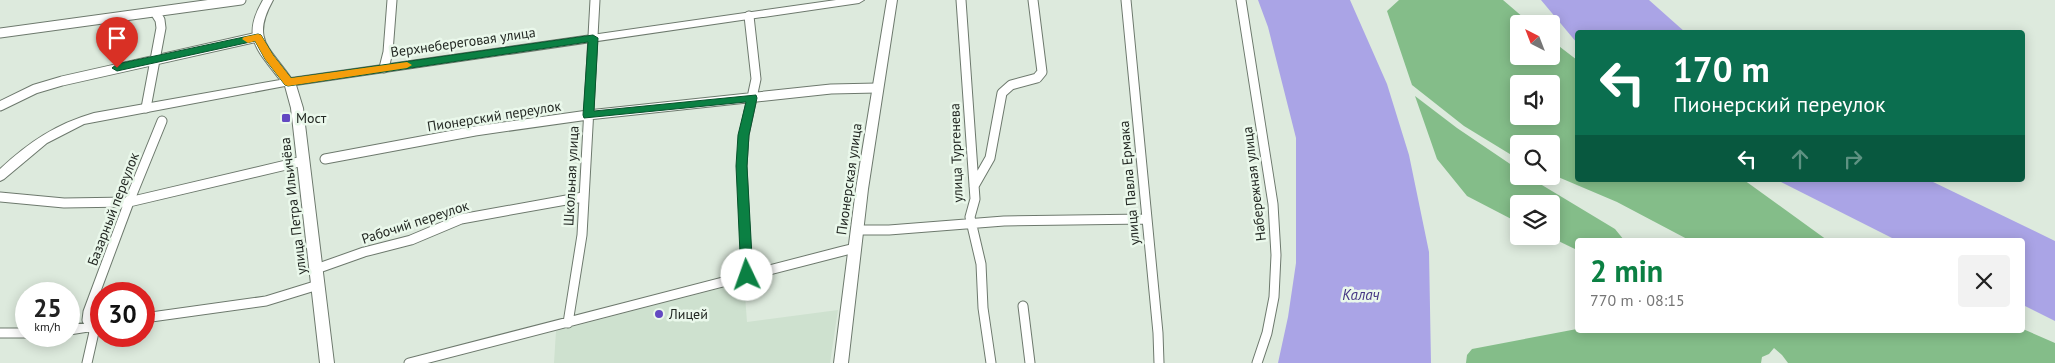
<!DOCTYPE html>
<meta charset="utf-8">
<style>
body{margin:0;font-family:"PT Sans",sans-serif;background:#f2f2f2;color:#222;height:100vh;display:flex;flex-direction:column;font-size:19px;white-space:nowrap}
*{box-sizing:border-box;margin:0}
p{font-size:16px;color:#767676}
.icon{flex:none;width:28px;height:28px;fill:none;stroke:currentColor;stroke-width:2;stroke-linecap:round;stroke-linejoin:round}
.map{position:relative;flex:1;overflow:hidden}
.side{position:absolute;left:1575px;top:238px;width:450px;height:95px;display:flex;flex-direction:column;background:#fff;border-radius:5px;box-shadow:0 2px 12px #0003}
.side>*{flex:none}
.hud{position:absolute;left:1575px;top:30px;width:450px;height:152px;border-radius:5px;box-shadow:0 2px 12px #0003;background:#0b6e4f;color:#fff;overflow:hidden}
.needle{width:32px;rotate:318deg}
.tools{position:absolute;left:1510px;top:15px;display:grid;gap:10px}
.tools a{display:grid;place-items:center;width:50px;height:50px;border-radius:5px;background:#fff;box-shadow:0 2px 12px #0003;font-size:25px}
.speed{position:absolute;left:15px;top:282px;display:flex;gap:10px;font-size:25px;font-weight:700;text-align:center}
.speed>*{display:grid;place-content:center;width:65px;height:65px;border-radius:50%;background:#fff;box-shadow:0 2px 12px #0003;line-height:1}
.speed small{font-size:12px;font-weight:400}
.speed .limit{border:8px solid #d22;background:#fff;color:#111}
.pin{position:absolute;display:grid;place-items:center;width:42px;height:42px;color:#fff;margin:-51px -21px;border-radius:50% 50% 50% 0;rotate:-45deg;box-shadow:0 0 5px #0007}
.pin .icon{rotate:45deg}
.me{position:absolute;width:55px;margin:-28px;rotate:357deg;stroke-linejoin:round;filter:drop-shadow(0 0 4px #0008)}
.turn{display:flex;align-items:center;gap:18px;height:105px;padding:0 15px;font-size:22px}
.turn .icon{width:65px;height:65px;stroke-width:2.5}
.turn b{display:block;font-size:35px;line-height:42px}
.lanes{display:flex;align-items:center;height:48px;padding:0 15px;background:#0003;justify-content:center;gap:25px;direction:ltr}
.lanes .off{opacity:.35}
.round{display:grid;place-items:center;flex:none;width:52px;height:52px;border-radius:5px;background:#f2f2f2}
.summary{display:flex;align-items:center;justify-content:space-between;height:85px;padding:0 15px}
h1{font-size:30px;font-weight:700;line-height:38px;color:#0b8043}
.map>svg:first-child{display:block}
.built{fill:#cee1cf}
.forest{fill:#84bd89;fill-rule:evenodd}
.water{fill:#aaa4e6}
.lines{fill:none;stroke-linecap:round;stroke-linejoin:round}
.street-casing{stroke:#6d796d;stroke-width:11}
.secondary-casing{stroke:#6d796d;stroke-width:2}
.street{stroke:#fff;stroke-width:9}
.secondary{fill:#fff;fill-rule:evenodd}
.route{fill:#0b8043;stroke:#07532c}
.slow{fill:#f59e0b}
.poi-dot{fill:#6349c2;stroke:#eaf8eb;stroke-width:2}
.labels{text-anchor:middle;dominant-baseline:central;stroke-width:5;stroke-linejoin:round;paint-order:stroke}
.street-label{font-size:14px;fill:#232823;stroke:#eaf8eb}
.poi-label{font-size:14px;fill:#232823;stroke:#eaf8eb;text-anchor:start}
.water-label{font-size:15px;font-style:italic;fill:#453784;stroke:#eaf8eb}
</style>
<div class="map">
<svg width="2055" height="363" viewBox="0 0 2055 363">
<rect width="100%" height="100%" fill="#ddeadd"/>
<path class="built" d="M744,282l3,40 91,-12 -8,53h-276l2,-32z"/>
<path class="forest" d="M1399,0h104l28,24h-12v32h32v-16l26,20 1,120h166l83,60h-138l-72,-38 -66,-28v-30h-32l-1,15 -54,-33 -52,-41 -25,-74zM1519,84h32v32h-32z
M1415,96l42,32 62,42v6h8l88,53 9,11h-46l-1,10 -29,-14h3v-32h-32v19l-52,-27 -30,-37z
M1577,329h446l32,14v20h-267l-6,-8 -8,-7 -5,6 -7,3 -1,6h-295l1,-8 5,-6z"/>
<path class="water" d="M1258,0h92l37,84 22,71 20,97 2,111h-153l10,-46 8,-54v-125l-28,-111z
M1541,0h108l36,32h-107l-1,11z
M1777,180h152l126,61v80l-32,-16 -1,-65h-126z"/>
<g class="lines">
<defs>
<path id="street" d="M961,0l14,199 -5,18 11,47 2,44 8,55
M1126,0l32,333 1,30
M1241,0l32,204 3,51 -2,42 -7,36 -10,30
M0,33l241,-33
M384,68l4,-16 4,-52
M0,106l35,-17 27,-8 196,-44
M146,108l15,-80 -1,-8 -5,-8
M325,159l150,-28 113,-16 243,-26 46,-1
M974,186l16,-28 12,-65 9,-8 26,-7 5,-6 -9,-72
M0,197l64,6 65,-1 174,-41
M857,230h32l115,-9 142,-2
M316,269l48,-17 47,-12 50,-21 122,-22
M747,275l-5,-109 2,-31 12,-56 -7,-63
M1023,306l7,57
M144,318l122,-17 52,-16
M568,323l14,-88 13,-235
M69,330l32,-5
M0,333h26
M87,363l7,-31 -7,-12 1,-8 41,-110 33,-81
M409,363c149,-37 297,-78 446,-115"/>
<path id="secondary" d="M263,0h10c-22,40 -4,46 18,78l545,-78h28l-5,3 -563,82 7,23 31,255h-14l-29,-255 -6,-22 -201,38 -37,19 -43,36 -4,2v-12c29,-27 56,-45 94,-56l186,-33c-23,-31 -39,-42 -17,-80z
M887,0h10l-29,189 -20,174h-14l22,-174z"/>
</defs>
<use href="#street" class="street-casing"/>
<use href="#secondary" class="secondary-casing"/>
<use href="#street" class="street"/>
<use href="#secondary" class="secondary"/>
</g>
<path class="route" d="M258,34l3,1 12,20 18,23 302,-43 5,3 -4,73 162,-16 1,3 -8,37 -2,31 6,109 -2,3h-8l-2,-3 -5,-109 2,-31 8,-33 -162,16 -1,-3 5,-73 -300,44 -3,-1 -20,-26 -10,-18 -138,30 -5,-3 5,-4z"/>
<path class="slow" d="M258,34l3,1 12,20 18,23 116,-16 5,3 -5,3 -119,18 -3,-1 -20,-26 -10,-18 -7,2 -6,-4 2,-2z"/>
<g class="poi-dot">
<rect x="281" y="113" width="10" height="10" rx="2.5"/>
<circle cx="659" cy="314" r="5"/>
</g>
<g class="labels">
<g class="street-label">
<text transform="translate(463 42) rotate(-8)">Верхнебереговая улица</text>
<text transform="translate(494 116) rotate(-9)">Пионерский переулок</text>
<text transform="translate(956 153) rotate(-92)">улица Тургенева</text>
<text transform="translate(571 176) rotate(-87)">Школьная улица</text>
<text transform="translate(849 179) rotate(-82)">Пионерская улица</text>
<text transform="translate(1129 183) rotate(-95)">улица Павла Ермака</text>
<text transform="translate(1254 184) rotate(-97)">Набережная улица</text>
<text transform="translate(293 206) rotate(-97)">улица Петра Ильичёва</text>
<text transform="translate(113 209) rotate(-69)">Базарный переулок</text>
<text transform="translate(415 222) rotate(-18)">Рабочий переулок</text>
</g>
<g class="poi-label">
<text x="296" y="118">Мост</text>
<text x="669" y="314">Лицей</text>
</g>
<g class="water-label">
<text x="1361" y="294">Калач</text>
</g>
</g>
</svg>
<div class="tools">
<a><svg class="needle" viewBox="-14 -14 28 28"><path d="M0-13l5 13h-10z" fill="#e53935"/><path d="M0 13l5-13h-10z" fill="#767676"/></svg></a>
<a><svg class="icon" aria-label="sound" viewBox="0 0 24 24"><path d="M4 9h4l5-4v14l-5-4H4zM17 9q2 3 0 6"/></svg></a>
<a><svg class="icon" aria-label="search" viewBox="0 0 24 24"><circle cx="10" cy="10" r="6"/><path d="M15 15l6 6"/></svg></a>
<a><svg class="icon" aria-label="layers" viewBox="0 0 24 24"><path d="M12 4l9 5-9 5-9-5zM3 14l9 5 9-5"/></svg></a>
</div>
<div class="speed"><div>25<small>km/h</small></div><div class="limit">30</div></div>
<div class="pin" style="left:117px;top:68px;background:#d93025"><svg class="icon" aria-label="arrive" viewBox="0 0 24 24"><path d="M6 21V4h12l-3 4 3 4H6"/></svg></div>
<svg class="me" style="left:747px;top:275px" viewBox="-20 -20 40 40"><circle r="19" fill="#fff"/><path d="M0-13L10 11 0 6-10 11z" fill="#0b8043"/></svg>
<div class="hud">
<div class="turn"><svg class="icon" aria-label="left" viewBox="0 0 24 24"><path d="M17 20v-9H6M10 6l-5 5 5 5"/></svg><div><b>170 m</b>Пионерский переулок</div></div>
<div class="lanes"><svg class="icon" aria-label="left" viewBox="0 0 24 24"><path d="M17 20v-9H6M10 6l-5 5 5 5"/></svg><svg class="icon off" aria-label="ahead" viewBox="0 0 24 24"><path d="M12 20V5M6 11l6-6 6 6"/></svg><svg class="icon off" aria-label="right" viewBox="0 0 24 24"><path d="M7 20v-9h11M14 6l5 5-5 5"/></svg></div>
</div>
<section class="side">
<div class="summary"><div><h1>2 min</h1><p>770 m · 08:15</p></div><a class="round"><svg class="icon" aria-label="close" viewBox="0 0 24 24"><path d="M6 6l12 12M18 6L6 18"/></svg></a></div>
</section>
</div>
